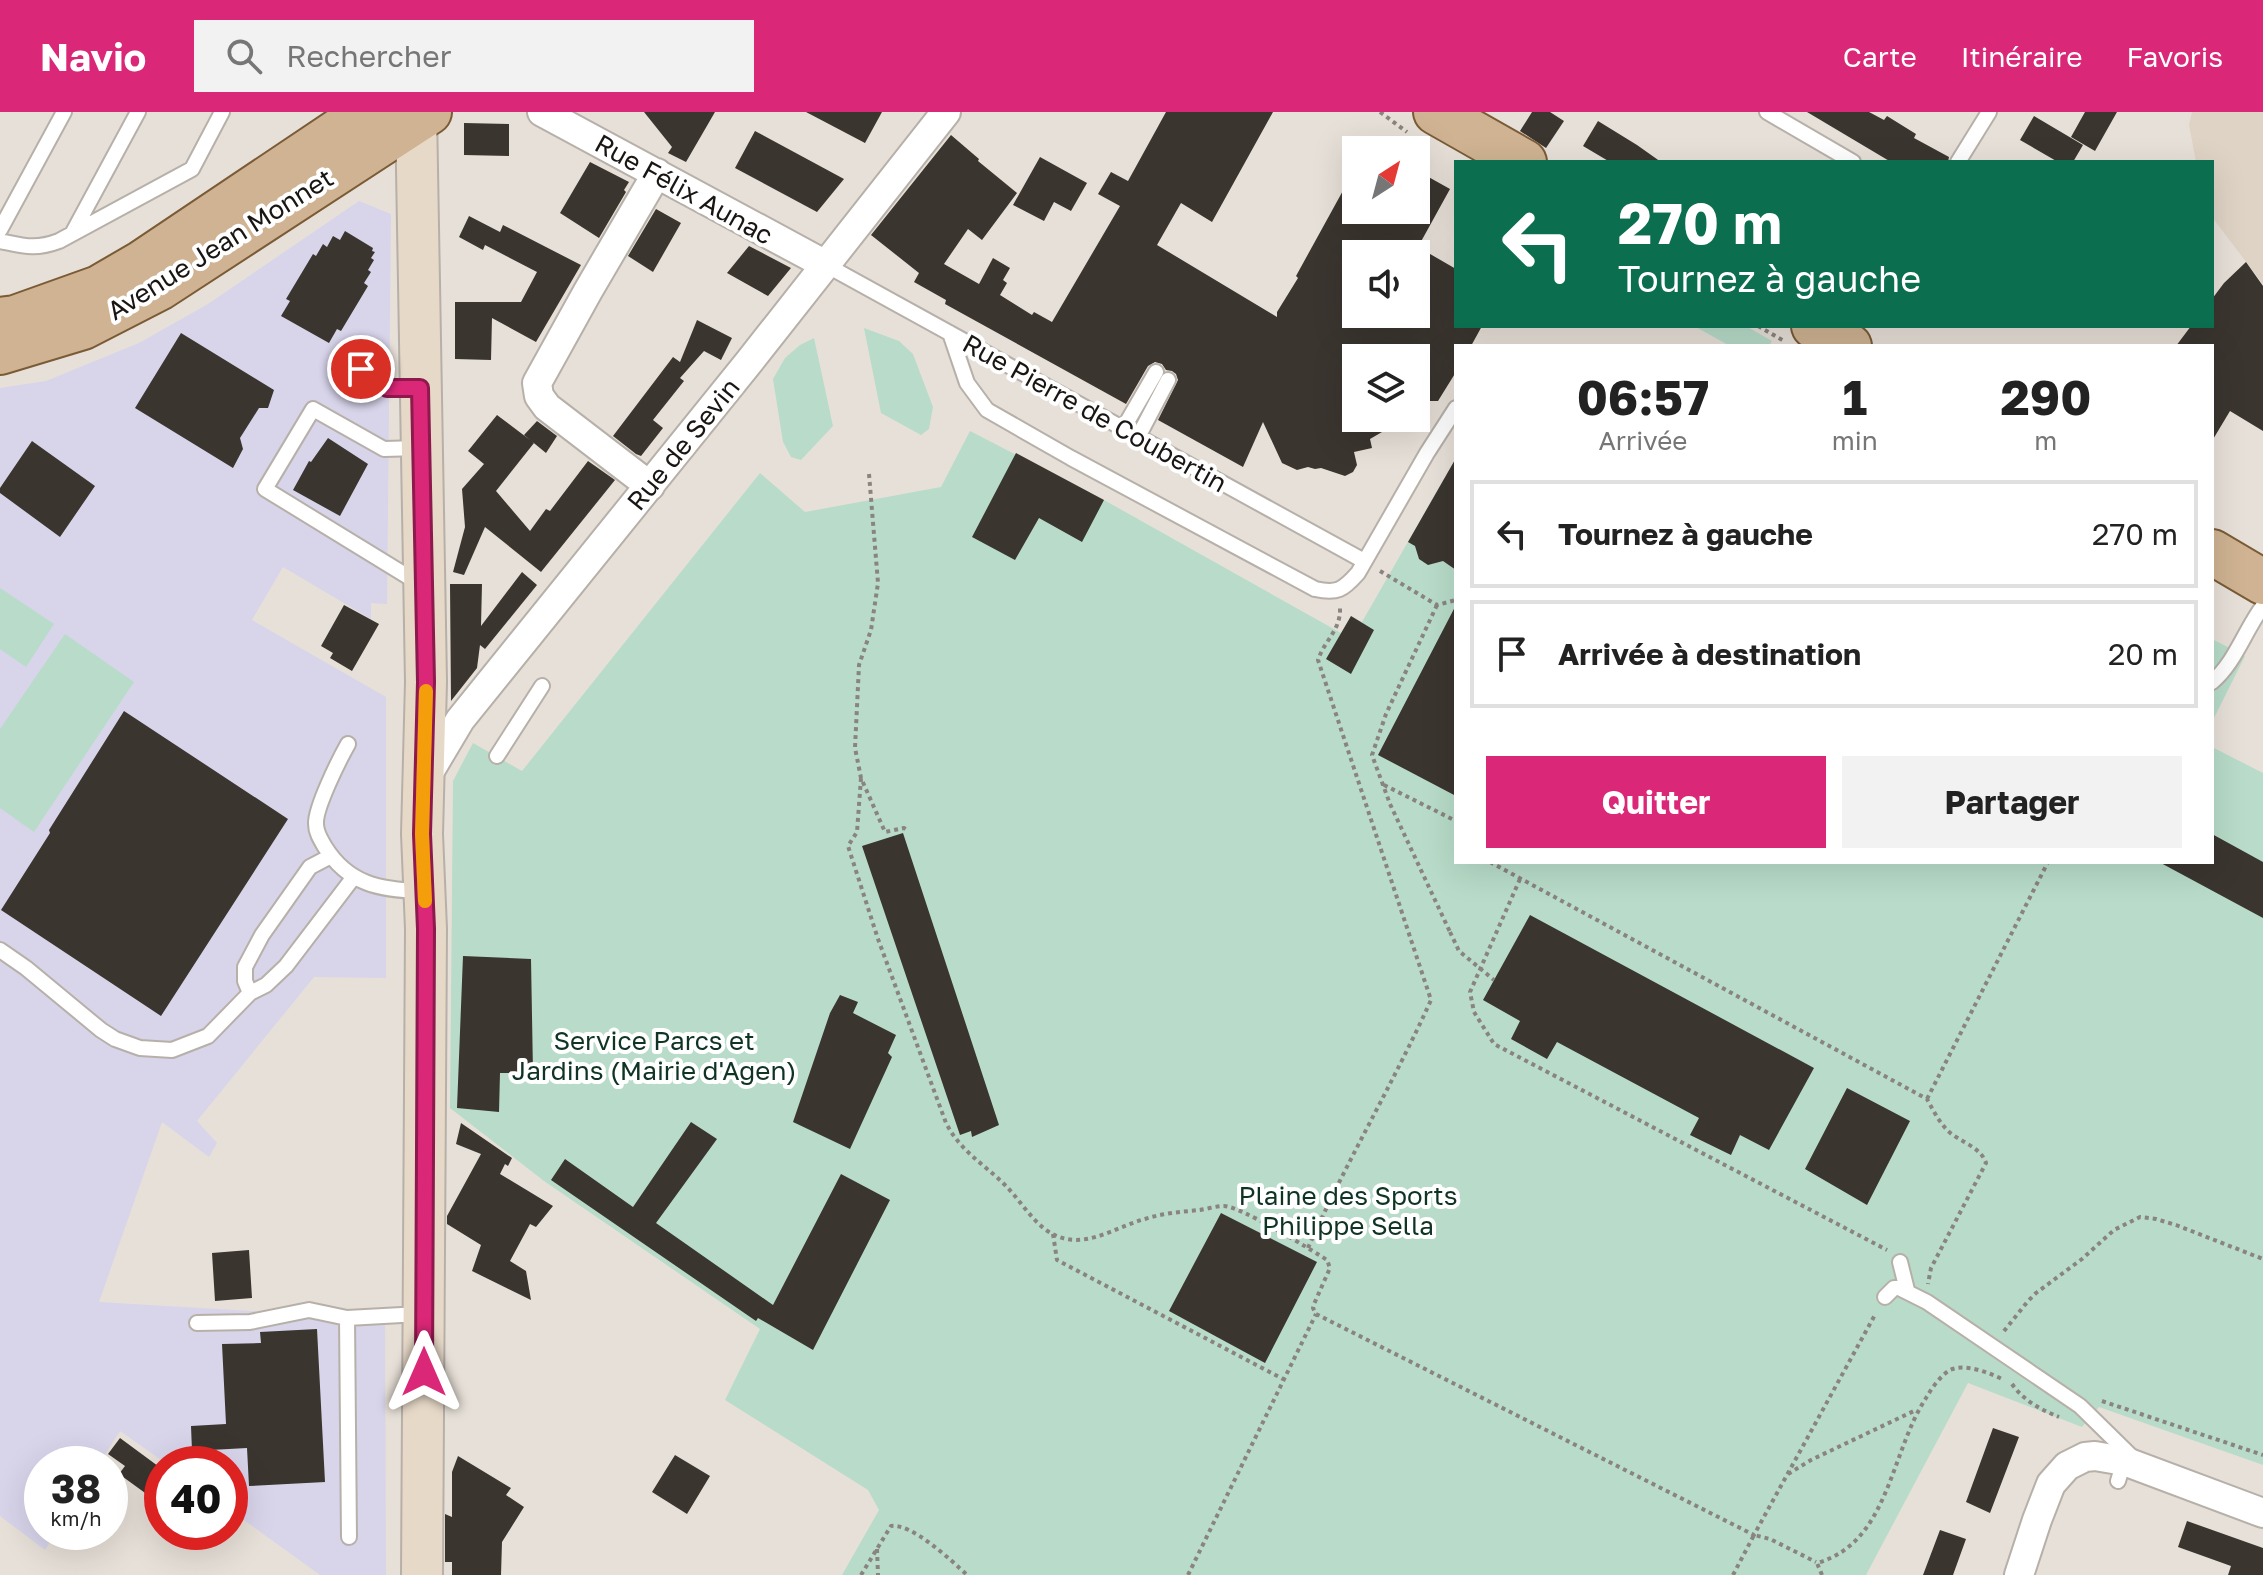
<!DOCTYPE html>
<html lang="fr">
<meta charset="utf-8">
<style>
body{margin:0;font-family:"Golos Text",sans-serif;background:#f2f2f2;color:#222;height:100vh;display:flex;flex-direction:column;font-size:30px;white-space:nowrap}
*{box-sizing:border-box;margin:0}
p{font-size:26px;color:#767676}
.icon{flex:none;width:44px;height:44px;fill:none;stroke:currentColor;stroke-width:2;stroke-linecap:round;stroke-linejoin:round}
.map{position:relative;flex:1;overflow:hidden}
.drawer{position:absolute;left:1454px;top:232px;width:760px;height:520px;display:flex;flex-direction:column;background:#fff;border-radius:0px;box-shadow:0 8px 32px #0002}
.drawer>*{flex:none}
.banner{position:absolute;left:1454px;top:48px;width:760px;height:168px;border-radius:0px;box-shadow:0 8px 32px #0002;background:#0b6e4f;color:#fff;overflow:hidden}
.needle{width:52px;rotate:36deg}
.fabs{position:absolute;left:1342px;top:24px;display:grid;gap:16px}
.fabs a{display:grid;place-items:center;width:88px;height:88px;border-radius:0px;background:#fff;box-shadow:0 8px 32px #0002;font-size:40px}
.speed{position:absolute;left:24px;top:1334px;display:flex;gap:16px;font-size:40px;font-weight:700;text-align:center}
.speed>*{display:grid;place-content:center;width:104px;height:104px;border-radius:50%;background:#fff;box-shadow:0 8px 32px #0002;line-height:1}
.speed small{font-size:20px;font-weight:400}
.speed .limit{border:12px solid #d22;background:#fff;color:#111}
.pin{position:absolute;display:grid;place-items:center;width:68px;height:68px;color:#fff;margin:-34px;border:4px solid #fff;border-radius:50%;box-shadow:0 2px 8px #0007}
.me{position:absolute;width:88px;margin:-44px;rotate:0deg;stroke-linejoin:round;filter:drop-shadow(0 0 6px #0008)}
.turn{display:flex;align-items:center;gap:28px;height:168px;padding:0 32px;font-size:36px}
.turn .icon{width:104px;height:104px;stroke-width:2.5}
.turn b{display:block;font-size:56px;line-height:68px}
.eta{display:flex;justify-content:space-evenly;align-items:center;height:136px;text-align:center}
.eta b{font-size:48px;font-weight:700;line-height:56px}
.cta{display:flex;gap:16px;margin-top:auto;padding:16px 32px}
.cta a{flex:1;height:92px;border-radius:0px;background:#db2777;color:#fff;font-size:32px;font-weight:700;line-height:92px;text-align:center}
.cta a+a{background:#f2f2f2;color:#222}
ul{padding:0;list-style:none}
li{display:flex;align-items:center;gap:24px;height:108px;margin:0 16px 12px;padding:0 16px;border:4px solid #e0e0e0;border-radius:0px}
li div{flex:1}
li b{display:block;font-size:30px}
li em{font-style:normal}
header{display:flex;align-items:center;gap:48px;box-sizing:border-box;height:112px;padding:0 40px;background:#db2777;color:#fff}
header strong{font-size:38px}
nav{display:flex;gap:44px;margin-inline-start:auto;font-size:28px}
.search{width:560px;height:72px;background:#f2f2f2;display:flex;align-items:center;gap:20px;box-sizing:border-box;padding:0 28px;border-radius:0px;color:#767676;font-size:30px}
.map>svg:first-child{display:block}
.commercial{fill:#d8d4ea}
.built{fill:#dfd3c5}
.green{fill:#b8dcc9}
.building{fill:#3a352f;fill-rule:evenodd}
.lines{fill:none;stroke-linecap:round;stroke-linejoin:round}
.lane-casing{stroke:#b7b0a9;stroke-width:18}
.street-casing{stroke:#b7b0a9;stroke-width:32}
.secondary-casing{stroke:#b7b0a9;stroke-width:44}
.primary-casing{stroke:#7a5b36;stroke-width:48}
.path{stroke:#89847f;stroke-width:4;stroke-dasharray:4 4;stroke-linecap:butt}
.lane{stroke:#fff;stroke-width:14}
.street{stroke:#fff;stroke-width:28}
.secondary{stroke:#e7d9c8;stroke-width:40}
.primary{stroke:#cfb392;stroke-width:44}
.path-bridge{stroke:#89847f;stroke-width:4;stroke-dasharray:4 4;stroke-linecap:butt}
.route-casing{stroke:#8e194d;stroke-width:20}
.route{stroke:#db2777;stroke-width:14}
.slow{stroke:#f59e0b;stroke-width:14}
.labels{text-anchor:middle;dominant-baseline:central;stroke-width:8;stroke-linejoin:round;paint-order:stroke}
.street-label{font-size:26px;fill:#181513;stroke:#fff}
.park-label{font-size:26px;fill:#0f3424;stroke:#fff}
</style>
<header>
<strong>Navio</strong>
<div class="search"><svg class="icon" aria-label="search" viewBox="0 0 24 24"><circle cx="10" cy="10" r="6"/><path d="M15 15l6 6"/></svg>Rechercher</div>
<nav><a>Carte</a><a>Itinéraire</a><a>Favoris</a></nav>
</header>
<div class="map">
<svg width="2263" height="1463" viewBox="0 0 2263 1463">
<rect width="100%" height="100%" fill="#e7e0d8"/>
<path class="commercial" d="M359,89l32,13 -4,390 -16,-1v16l-88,-52 -31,53 134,77v281l-72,-1 -117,144 20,22 -8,14 -47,-35 -63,180 286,17 1,256h-66l-90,-65v-46h-63l-47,-33 -21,33h-57v68h14l-11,18 -45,-34v-1128l46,-7 93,-38 69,-39z"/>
<path class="built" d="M2192,0h71v172l-51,-67v-55h-16l-7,-37z"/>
<path class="green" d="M1694,214h52l26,15 -3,5h-39z
M864,216l35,13 14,13 20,53 -4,22 -8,6 -40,-22z
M814,226l19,88 -32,34 -10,-3 -8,-15 -10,-63 12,-21 15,-13z
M970,319l134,69 237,133 10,-17 11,6 94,-164v404h756v-115l51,26v692l-164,-58 -17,20 -114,-44 -102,192h-1024l37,-65 -11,-20 -143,-90 35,-71 -216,-148 -94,-73 3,-327 20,-38 49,28 238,-298 45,39 136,-25z
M0,476l54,36 -28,43 -26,-18z
M65,522l69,48 -100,150 -34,-24v-79z
M2212,527l33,17 -33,66z"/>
<path class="building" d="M644,0h71l-29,50 -18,-9 4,-6z
M806,0h76l-17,31z
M1166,0h107l-61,110 -31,-19 -24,42 120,72v-5l21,-34 -2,-2 60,-109v43h60v-40l34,19 -32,58 38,22v57h26l-11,20h-15v26l-18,29h-22v-43h-60v60h50l-36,21 2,9 -18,4 3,13 -4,7 -8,4 -24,-8 -6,1 -7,-2 -11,3 -15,-7 -19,-41 -20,45 -85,-47 20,-40 -2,-6 -4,-3 -6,-1 -4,-6 -7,-2 -7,4 -22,38 -181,-100 1,-4 -32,-18 5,-9 -48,-38 80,-100 28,24 -1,2 39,32 -35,47 -14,-11 -24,35 35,20 14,-26 17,10 -7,12 4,3 -7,12 32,20 2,-3 18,10 68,-116 -22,-12 13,-22 17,9zM1416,139v63h-60v-60h58z
M1532,0h18l14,9 -18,27 -26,-17z
M1807,0h62l15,8 3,-4 29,18 -2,4 35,19 -1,5h-57z
M2085,0h32l-22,39 -24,-14z
M2034,4l49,29 -10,17h-15l-38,-22z
M1598,9l39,24 24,17h-51l-27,-16z
M464,11l45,1v32l-45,-1z
M755,19l89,48 -27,33 -82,-44z
M1040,45l47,26 -16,28 -17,-9 -10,19 -31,-16z
M590,50l39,20 -5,8 2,2 -27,46 -39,-25z
M656,97l25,14 -28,49 -25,-16z
M469,104l31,16 3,-7 78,40 -45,77 -44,-24 -1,42 -36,-1v-57h66l16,-30 -52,-27 -2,5 -24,-13z
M345,119l28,17 -1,3 3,1 -4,6 3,2 -6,10 3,2 -7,11 4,3 -27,45 -4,-2 -8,14 -48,-27 9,-15 -4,-2 27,-45 3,2 7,-12 4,3 6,-11 7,4z
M749,134l42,22 -23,28 -41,-23z
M2246,150l17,24v145l-33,-20 -18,30v-95h-36l15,-20h21v-27l12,-16z
M697,208l35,18 -11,22 -17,-9 -24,27 4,3 -31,39 10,8 -22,28 -5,-2 -23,-18 60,-79 7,5z
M181,221l93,57 -6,18h-9l-19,30 3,11 -10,19 -98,-60z
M497,303l37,28 -38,48 34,40 16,-22 4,2 38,-50 27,19 -74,92 -56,-45 -21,48 -11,-3 12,-45 -3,-38 22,-25 -16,-13z
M537,309l20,15 -11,17 -22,-18z
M328,326l40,26 -28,52 -47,-26 16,-29 2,1z
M32,329l63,45 -35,51 -60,-44v-5z
M1016,341l88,47 -22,42 -43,-24 -24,42 -43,-23z
M1456,346v112l-13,-9 -15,4 -9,-6 -4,-13 -7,-4z
M522,460l15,13 -52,64 -5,-4 -3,23 -26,33 -1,-117h32l-1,42z
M344,493l35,19 -27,47 -22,-13 3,-5 -12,-7z
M1456,493v191l-78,-41z
M1351,504l23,14 -23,44 -25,-15z
M124,599l164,108 -127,197 -160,-106 49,-77 -1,-3z
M903,721l96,292 -27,12 -1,-6 -11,4 -98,-289z
M2212,722l51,28v56l-104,-56h53z
M1530,803l284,153 -45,82 -29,-15 -9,20 -41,-20 9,-17 -142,-76 -10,17 -36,-20 9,-18 -37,-21z
M463,844l68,3 2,114h-33l-1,39 -42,-4z
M840,883l18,7 -5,11 43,22 -8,18 4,4 -42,92 -57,-27 37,-109z
M1847,976l63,33 -43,84 -62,-36z
M691,1010l26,17 -61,84 117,82 68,-131 49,26 -77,150 -55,-32 -2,3 -205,-141 14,-21 68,48z
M461,1011l51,35 -4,8 -3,-2 -5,10 53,32 -17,21 -6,-3 -20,37 16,10 5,29 -59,-29 9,-26 -34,-21v-8l34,-62 -25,-10z
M1221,1101l96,49 -52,101 -96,-52z
M249,1138l3,48 -37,3 -3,-48z
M317,1217l8,153 -76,4 -2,-38 -55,3 -1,-25 35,-2 -4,-80 39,-1 -1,-11z
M1993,1316l26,9 -29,76 -24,-11z
M120,1326l42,31v15l-10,14 -33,-24 6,-8 -17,-12z
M675,1343l35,21 -23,38 -35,-22z
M458,1344l53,32 -5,7 18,12 -22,35 -1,33h-49v-13h-7v-48l7,3v-45z
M2187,1409l76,27v27h-35l3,-9 -53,-19z
M1940,1418l26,9 -13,36h-30z"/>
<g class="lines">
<defs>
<path id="lane" d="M1767,0l86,50
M1958,50l31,-50
M0,118l64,-118
M72,122l66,-122
M0,129c24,5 35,9 59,0l133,-72 30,-57
M826,153l538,296
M950,221l17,50 20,27 84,48 244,131c22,5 28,1 43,-16l69,-120 29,-45
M361,257l26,19h33
M1123,317l33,-57
M1138,325l30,-57
M419,336l-35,1 -71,-40 -48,80 155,95
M2212,570c23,-19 33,-52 51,-76
M348,632c-9,16 -33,64 -32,80 0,9 5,16 9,23 23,37 55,43 96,44
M497,644l45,-70
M0,838l26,18 75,62 14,9 25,9 32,2 36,-14 42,-43 16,-8 20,-19 67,-88
M250,881l-5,-12v-14l17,-32 48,-68 21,-11
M1900,1150l7,28
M1885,1185l9,-9h5l28,14 153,104 53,52
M197,1211l53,-1 59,-12 38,8
M2118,1369l6,-20
M349,1425l-2,-219 73,-4"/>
<path id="street" d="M542,0l284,153
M650,374l-103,-79 -8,-11 -2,-13 51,-92 69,-118
M425,667l35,-59 289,-358 197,-250
M2019,1463l18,-55 14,-36 16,-18 18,-9 10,-1 29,5 139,52"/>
<path id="secondary" d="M416,0l10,570 -4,152 4,95 -4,646"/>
<path id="primary" d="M1436,0l88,50
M0,208l15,-2 84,-30 43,-25 225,-151
M1814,214l35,20
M0,240l83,-25 76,-39 270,-176
M2212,440l51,30"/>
</defs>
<use href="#lane" class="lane-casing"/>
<use href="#street" class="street-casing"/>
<use href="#secondary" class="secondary-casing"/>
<use href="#primary" class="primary-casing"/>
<path class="path" d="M1380,0l27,20
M1758,214l26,15
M869,362l9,109 -7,47 -12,35 -4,83 6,30 24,54 19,-4 3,2
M1380,459l57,34 19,-5
M1437,493l-51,109 -14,41 18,49 60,128
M861,666l-4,54 -9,14 30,93 68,184c15,29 37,40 59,62 14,14 25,33 41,45 34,24 66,-2 99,-11 18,-6 36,-7 54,-9 8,-1 17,-4 25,-4 16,0 86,43 103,54l3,8 -16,36 -1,4 3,6 438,221 122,-222
M1384,673l72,36
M1490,750l437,237c6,11 12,23 21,32 12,11 33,16 38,32l-55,105 -3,16
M1520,767l-50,113 4,20 20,32 393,206
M1927,987l121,-237
M1053,1122l4,26 226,119
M1308,1136c37,-84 85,-164 123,-248l-113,-340c6,-19 23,-30 22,-52
M2004,1219l24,-30 8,-8 46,-34 32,-29 26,-13 16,2 20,6 87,34
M2012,1272c11,16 29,26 47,33
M2102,1289l161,54
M1788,1362l23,-14 105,-50
M877,1437l1,26
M861,1463l30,-49c21,-3 61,35 76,49
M1188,1463l128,-261
M1733,1463l21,-40 16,4 46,23
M1822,1463l-5,-12c72,-20 73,-110 109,-165 6,-10 14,-22 24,-28 15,-7 40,3 54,10"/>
<use href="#lane" class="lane"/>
<use href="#street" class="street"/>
<use href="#secondary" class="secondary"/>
<use href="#primary" class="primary"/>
<path class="path-bridge" d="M1450,820l9,19 35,29"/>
</g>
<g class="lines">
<defs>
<path id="route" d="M361,257l26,19h33l6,294 -4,152 4,95 -2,443"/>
</defs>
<use href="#route" class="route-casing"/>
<use href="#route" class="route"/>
<path class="slow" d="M425,789l-3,-67 4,-143"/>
</g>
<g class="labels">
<g class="street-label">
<text transform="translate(684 77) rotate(29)">Rue Félix Aunac</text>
<text transform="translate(220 132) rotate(-32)">Avenue Jean Monnet</text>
<text transform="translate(1095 301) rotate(29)">Rue Pierre de Coubertin</text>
<text transform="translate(683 332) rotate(-51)">Rue de Sevin</text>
</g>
<g class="park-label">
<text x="654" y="928">Service Parcs et<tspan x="654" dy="30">Jardins (Mairie d'Agen)</tspan></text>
<text x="1348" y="1083">Plaine des Sports<tspan x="1348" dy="30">Philippe Sella</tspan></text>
</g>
</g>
</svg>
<div class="fabs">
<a><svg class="needle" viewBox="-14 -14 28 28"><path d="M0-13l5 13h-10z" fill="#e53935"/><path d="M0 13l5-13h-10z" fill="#767676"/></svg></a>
<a><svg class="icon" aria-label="sound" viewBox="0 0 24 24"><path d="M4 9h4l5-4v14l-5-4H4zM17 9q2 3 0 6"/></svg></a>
<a><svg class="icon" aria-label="layers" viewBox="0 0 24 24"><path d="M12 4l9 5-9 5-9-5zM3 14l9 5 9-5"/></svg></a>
</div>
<div class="speed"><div>38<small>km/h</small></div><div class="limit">40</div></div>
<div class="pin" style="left:361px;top:257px;background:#d93025"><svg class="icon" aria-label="arrive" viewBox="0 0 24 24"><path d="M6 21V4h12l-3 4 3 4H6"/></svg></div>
<svg class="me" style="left:424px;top:1260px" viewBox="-20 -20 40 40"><path d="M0-17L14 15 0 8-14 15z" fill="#db2777" stroke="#fff" stroke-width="4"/></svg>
<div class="banner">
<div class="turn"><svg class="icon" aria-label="left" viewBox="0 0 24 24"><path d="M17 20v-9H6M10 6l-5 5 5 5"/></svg><div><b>270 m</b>Tournez à gauche</div></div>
</div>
<section class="drawer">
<div class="eta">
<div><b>06:57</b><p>Arrivée</p></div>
<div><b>1</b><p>min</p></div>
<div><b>290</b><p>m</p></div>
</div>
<ul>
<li><svg class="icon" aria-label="left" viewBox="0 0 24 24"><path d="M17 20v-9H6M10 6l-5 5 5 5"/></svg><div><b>Tournez à gauche</b></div><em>270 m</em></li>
<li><svg class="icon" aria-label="arrive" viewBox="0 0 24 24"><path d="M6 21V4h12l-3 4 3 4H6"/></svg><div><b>Arrivée à destination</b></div><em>20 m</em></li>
</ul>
<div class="cta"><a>Quitter</a><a>Partager</a></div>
</section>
</div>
